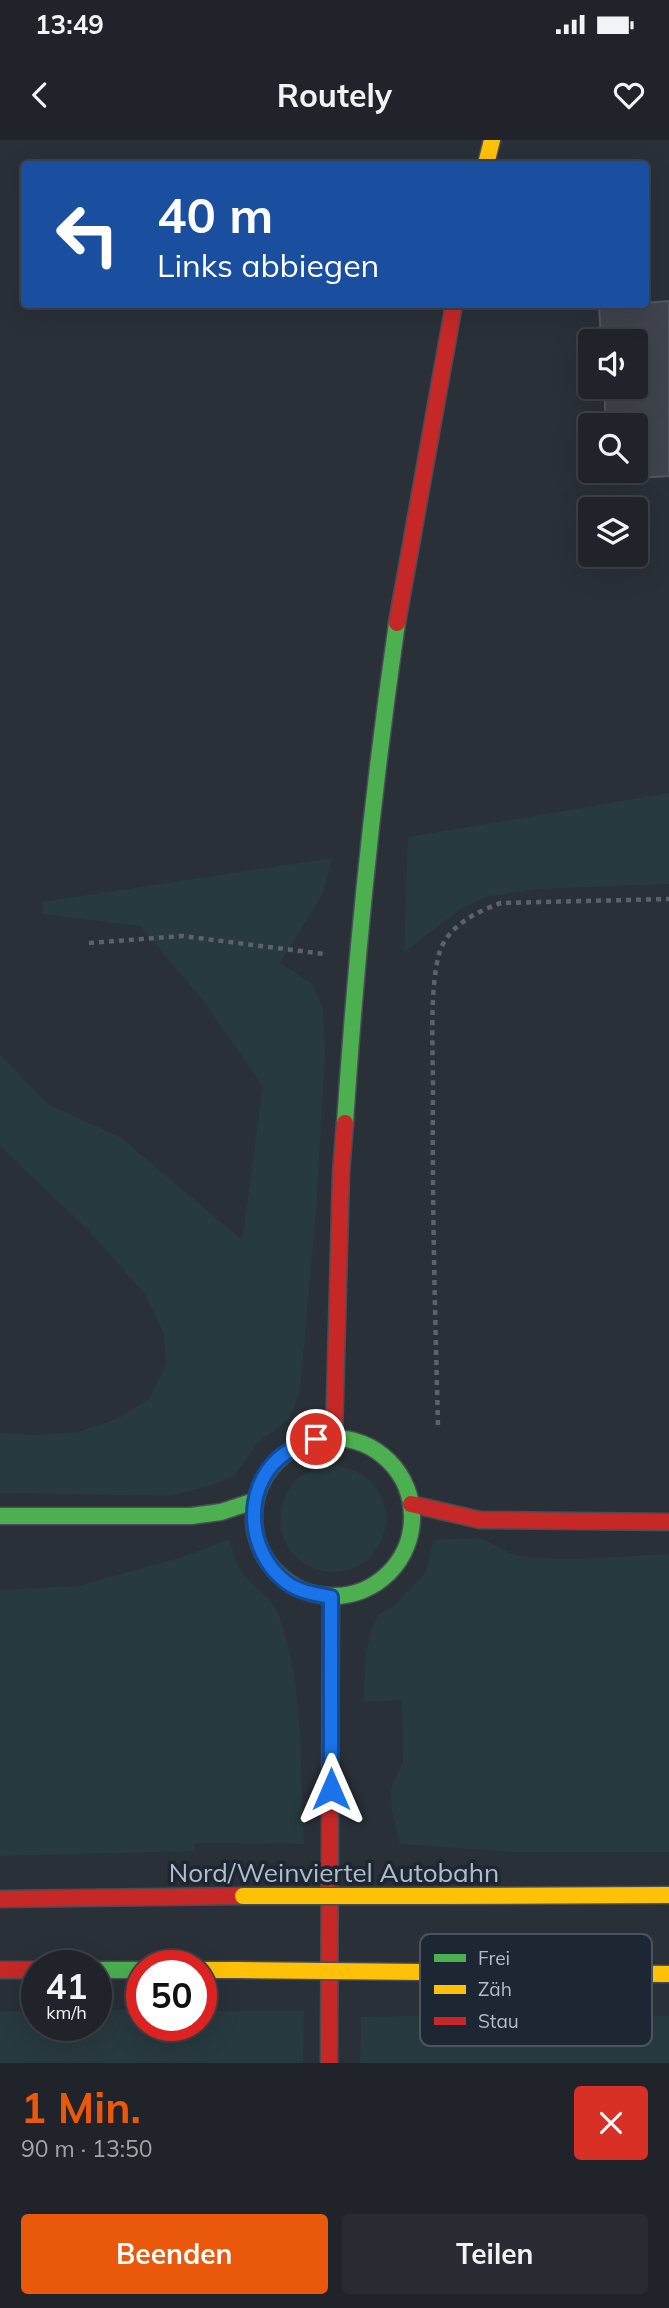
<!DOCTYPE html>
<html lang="de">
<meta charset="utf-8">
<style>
body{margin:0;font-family:Mulish,sans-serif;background:#282c32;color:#f1f3f6;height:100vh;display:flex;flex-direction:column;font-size:26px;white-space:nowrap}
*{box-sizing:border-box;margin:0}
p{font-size:23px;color:#a2a4a8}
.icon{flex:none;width:38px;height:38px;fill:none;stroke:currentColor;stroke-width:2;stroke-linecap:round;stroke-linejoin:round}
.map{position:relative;height:1923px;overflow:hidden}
.details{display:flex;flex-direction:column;background:#20242a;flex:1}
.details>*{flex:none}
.hud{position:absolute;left:21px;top:21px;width:628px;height:147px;border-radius:7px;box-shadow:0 7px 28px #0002,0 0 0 2px #3d4147;background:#1a4fa0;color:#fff;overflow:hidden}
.controls{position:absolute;left:578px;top:189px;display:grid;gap:14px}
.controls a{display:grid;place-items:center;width:70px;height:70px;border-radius:7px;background:#20242a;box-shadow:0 7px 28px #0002,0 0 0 2px #3d4147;font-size:35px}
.speed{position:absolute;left:21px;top:1810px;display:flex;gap:14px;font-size:35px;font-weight:700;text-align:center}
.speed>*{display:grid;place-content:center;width:91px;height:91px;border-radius:50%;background:#20242a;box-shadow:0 7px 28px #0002,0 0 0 2px #3d4147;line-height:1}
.speed small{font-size:18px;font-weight:400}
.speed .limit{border:10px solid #d22;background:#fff;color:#111}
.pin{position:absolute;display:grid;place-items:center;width:60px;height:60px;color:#fff;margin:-30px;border:4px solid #fff;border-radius:50%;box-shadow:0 2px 7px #0007}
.me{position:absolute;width:77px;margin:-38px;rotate:0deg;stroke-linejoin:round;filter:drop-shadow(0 0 5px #0008)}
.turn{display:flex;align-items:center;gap:24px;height:147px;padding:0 21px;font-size:32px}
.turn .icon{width:91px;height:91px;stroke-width:2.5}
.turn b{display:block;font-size:49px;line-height:60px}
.round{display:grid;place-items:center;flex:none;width:74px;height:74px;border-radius:7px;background:#282c32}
.summary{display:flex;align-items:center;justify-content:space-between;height:119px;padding:0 21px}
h1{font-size:42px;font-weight:700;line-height:52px;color:#ea580c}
.cta{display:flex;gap:14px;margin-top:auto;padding:14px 21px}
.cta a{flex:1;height:80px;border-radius:7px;background:#ea580c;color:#fff;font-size:28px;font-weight:700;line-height:80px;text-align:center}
.cta a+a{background:#282c32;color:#f1f3f6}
.status{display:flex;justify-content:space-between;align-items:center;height:49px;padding:0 35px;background:#20242a;direction:ltr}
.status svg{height:19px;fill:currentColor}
header{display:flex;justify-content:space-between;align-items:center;height:91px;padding:0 21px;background:#20242a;font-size:32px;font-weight:700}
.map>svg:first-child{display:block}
.green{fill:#273a3e}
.building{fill:#3f444c;stroke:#52575f;stroke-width:2}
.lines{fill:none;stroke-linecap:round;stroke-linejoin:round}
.fast-casing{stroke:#484c55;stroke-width:19}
.slow-casing{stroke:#484c55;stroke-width:19}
.jam-casing{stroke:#484c55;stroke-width:19}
.path{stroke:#5c6268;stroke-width:4.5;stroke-dasharray:5 5;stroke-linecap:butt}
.fast{stroke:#4caf50;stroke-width:16}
.slow{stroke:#ffc107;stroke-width:16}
.jam{stroke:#c62828;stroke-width:16}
.slow-bridge-casing{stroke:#474c53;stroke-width:19;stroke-linecap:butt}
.slow-bridge{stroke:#ffc107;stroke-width:16}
.route-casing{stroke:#114b97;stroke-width:18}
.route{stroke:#1a73e8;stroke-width:12}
.labels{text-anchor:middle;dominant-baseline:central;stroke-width:7;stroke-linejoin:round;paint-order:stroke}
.street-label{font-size:26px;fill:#b4bcc9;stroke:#1d2633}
.key{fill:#1d2633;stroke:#4a5360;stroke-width:2}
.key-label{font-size:19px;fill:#b4bcc9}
</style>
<div class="status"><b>13:49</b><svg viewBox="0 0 49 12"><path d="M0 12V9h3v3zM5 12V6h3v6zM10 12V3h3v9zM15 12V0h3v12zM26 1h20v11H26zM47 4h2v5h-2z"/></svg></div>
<header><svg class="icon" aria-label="back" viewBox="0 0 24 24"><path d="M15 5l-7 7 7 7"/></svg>Routely<svg class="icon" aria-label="heart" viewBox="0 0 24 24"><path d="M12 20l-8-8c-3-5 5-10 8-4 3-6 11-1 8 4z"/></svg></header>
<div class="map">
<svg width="669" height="1923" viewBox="0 0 669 1923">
<rect width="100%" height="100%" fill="#2a3038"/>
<path class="green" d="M669,653v91l-132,5 -52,8 -21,10 -22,16 -38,30 4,-116z
M332,718l-9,35 -43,70 33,21 10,25 2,45 -9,157 -16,181 -11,27 -31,24 -25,34 -28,10 -35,9 -170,-3v-61l33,3 45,-3 39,-13 33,-21 16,-34 -2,-30 -20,-41 -56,-63 -88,-84v-91l49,50 71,32 122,103 21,-153 -60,-87 -63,-74 -97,-12 -1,-12z
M280 1379a53 53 0 1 1 106 0a53 53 0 1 1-106 0Z
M479,1398c12,4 29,16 40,18 44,6 105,0 150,-2v298h-157l-112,-8 -8,-32 -1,-24 12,-26 -1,-62 -39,2 3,-47 5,-24 7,-16 16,-9 32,-34 7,-32z
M230,1399c2,10 5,21 10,30 14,22 33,24 42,55 22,70 18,147 22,220l-110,-1 1,8 -195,5v-266l78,-4 104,-29z
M96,1870h46v15h59v-14h103l-1,52h-303v-52h37v14h59z
M533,1873l136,3v47h-309l1,-46z"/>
<path class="building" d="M669,161v175l-60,4 -1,-9h27v-46h-29l-2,-38h31v-46h-34l-2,-36 47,-1v-1z"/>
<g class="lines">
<defs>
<path id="fast" d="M345,983c11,-167 28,-334 52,-500
M254 1377a79 79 0 1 1 158 0a79 79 0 1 1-158 0Z
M0,1376h191l30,-4 33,-11
M96,1830h46"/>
<path id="slow" d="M486,24l6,-24
M424,1756l245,-1
M201,1830h38
M422,1832l247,2"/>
<path id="jam" d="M397,483l57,-319
M334,1297l7,-264 4,-50
M411,1364l69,16 189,2
M0,1759l243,-3
M0,1830h37
M329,1923l2,-466"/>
</defs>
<use href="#fast" class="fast-casing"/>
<use href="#slow" class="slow-casing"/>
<use href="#jam" class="jam-casing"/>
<path class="path" d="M89,803l93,-7 142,18
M438,1285c-3,-112 -6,-224 -5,-336 0,-38 -4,-103 7,-138 9,-26 38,-40 61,-48l168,-4"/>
<use href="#fast" class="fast"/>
<use href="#slow" class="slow"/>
<use href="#jam" class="jam"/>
<defs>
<path id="slow-bridge" d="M243,1756h181
M239,1830l183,2"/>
</defs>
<use href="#slow-bridge" class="slow-bridge-casing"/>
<use href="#slow-bridge" class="slow-bridge"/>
</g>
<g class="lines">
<defs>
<path id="route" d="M316,1299c-14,5 -27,10 -38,20 -36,33 -30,94 8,123 13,10 29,12 45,15v192"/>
</defs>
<use href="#route" class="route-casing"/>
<use href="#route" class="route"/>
</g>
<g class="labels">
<g class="street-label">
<text x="334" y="1732">Nord/Weinviertel Autobahn</text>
</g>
</g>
<rect x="420" y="1794" width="232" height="112" rx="10" class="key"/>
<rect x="434" y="1814" width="32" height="8" fill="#4caf50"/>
<rect x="434" y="1845" width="32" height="9" fill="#ffc107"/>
<rect x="434" y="1877" width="32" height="8" fill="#c62828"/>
<g class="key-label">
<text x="478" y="1825">Frei</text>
<text x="478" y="1856">Zäh</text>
<text x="478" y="1888">Stau</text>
</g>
</svg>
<div class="controls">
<a><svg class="icon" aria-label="sound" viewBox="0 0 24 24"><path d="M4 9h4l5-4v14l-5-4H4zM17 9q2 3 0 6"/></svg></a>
<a><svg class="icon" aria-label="search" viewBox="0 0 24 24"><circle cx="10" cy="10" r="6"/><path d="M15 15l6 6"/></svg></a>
<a><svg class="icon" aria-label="layers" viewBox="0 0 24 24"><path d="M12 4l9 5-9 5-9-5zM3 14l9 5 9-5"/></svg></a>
</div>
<div class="speed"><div>41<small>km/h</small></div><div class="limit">50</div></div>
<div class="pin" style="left:316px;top:1299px;background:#d93025"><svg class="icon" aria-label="arrive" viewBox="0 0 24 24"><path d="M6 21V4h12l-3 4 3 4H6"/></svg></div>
<svg class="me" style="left:331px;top:1649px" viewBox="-20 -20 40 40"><path d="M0-17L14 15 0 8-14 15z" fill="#1a73e8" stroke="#fff" stroke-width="4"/></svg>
<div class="hud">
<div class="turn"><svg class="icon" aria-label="left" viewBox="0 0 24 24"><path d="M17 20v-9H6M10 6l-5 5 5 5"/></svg><div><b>40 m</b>Links abbiegen</div></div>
</div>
</div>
<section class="details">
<div class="summary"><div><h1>1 Min.</h1><p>90 m · 13:50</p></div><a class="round" style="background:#d93025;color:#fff"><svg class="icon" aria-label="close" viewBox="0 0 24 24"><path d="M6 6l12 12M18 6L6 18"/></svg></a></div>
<div class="cta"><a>Beenden</a><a>Teilen</a></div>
</section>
